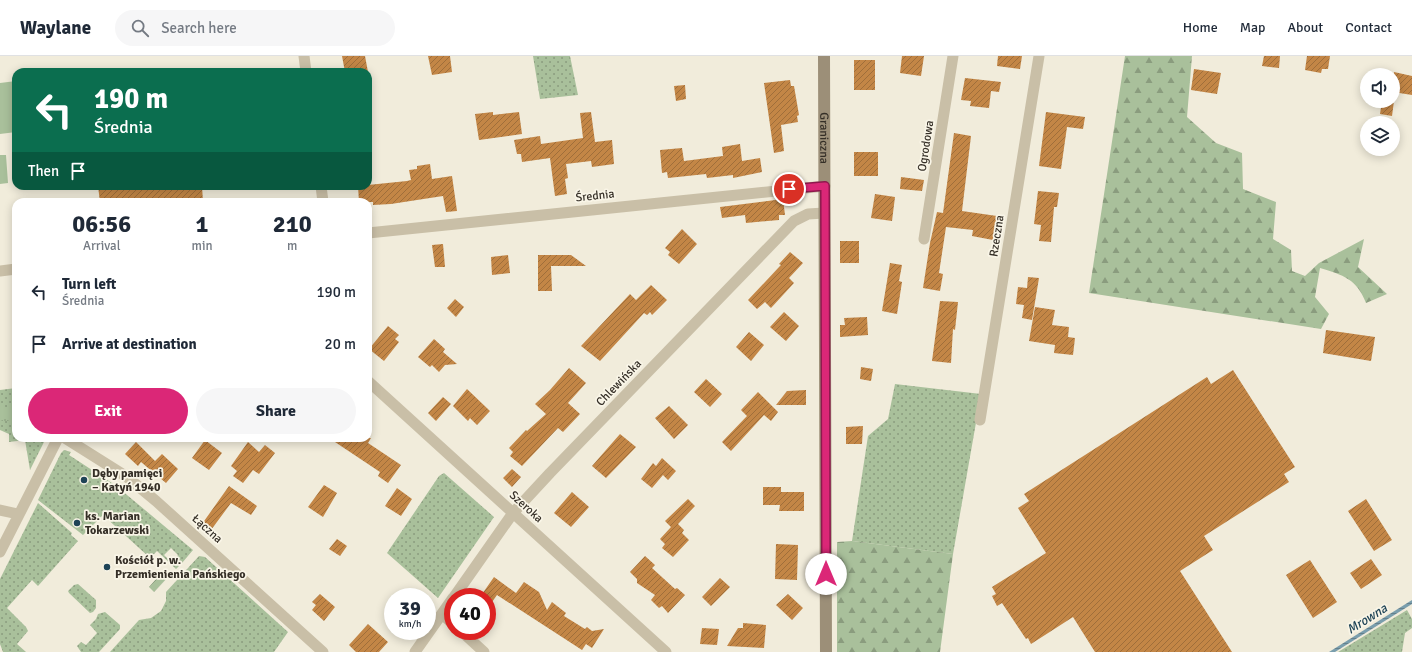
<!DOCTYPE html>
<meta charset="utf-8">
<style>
body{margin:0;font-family:Signika,sans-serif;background:#f6f6f7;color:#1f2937;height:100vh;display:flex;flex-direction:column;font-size:15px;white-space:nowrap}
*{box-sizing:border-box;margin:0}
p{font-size:13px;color:#747a83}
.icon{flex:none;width:22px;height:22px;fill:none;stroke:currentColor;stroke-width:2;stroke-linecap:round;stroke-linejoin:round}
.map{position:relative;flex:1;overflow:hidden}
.panel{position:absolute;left:12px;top:142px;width:360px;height:244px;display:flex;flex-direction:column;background:#fff;border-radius:12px;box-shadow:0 2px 10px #0003}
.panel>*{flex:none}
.top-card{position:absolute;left:12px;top:12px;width:360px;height:122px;border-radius:12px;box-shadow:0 2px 10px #0003;background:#0b6e4f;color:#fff;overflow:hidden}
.controls{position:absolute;left:1360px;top:12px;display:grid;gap:8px}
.controls a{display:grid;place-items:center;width:40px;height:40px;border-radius:50%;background:#fff;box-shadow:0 2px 10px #0003;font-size:20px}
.speed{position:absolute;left:384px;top:532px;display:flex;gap:8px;font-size:20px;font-weight:700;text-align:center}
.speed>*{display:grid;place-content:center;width:52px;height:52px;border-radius:50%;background:#fff;box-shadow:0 2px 10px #0003;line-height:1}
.speed small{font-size:10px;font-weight:400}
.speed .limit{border:6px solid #d22;background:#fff;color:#111}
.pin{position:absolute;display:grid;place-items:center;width:34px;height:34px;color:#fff;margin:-17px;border:2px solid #fff;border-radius:50%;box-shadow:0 1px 4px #0007}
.me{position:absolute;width:44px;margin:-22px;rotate:0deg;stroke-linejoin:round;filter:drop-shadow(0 0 3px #0008)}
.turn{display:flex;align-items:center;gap:14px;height:84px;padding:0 16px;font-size:18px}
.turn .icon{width:52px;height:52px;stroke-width:2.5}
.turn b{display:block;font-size:28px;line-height:34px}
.then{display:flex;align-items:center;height:38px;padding:0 16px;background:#0003;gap:8px;font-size:15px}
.eta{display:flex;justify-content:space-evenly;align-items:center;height:68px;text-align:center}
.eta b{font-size:24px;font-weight:700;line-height:28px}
.primary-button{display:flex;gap:8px;margin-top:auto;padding:8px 16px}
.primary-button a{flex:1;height:46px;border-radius:24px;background:#db2777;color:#fff;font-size:16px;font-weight:700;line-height:46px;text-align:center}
.primary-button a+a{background:#f6f6f7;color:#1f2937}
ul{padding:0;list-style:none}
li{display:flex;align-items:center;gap:12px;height:52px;padding:0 16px}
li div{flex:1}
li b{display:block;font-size:15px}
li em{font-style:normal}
header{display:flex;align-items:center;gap:24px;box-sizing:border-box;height:56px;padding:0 20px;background:#fff;border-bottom:1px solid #e0e1e3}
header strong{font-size:19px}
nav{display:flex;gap:22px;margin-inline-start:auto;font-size:14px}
.search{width:280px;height:36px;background:#f6f6f7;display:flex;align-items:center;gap:10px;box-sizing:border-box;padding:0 14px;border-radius:22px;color:#747a83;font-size:15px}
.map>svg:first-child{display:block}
.grass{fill:url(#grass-dots)}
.forest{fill:url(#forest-firs)}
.park{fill:url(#park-tufts)}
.garden{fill:url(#garden-furrows)}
.pitch{fill:#a9c09b}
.water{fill:url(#water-rules)}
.building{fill:url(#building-hatch)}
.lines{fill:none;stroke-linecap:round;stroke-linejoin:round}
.street{stroke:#c9bfa7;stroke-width:11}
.secondary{stroke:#9c8f78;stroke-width:12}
.route-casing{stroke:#8e194d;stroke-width:10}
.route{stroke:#db2777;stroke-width:7}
.poi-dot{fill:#1e4356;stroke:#f9f5e7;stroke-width:1.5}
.labels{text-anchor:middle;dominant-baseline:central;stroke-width:3.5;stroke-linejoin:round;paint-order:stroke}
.street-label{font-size:12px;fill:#352f27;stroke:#f9f5e7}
.poi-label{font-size:12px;font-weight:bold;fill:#352f27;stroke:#f9f5e7;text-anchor:start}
.water-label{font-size:13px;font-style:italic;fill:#1e4356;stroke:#f9f5e7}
</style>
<header>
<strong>Waylane</strong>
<div class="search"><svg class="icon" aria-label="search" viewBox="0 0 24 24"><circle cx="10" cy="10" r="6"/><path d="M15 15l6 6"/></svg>Search here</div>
<nav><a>Home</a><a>Map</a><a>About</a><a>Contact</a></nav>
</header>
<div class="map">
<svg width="1412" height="596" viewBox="0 0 1412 596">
<defs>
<pattern id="grass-dots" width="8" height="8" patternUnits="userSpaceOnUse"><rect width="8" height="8" fill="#a9c09b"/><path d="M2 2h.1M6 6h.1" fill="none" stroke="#8a9c7e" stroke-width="1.8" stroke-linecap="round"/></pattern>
<pattern id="forest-firs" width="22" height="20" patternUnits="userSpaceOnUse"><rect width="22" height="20" fill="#a9c09b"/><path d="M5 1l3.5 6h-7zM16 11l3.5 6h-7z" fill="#8a9c7e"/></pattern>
<pattern id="park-tufts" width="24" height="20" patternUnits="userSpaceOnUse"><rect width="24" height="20" fill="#a9c09b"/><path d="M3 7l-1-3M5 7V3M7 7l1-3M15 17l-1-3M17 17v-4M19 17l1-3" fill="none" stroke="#8a9c7e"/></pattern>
<pattern id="garden-furrows" width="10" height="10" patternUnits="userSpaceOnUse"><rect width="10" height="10" fill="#a9c09b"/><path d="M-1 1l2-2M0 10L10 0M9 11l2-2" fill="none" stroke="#8a9c7e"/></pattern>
<pattern id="water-rules" width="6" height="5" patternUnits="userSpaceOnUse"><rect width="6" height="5" fill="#7a9ead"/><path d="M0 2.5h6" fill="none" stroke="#65818d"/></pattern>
<pattern id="building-hatch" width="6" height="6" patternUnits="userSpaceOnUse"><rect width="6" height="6" fill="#c38646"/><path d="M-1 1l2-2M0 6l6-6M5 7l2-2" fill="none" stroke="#9f6e3a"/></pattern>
</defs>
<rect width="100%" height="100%" fill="#f1ecdb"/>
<path class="grass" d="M533,0h37l8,39 -38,4z
M895,328l86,10 -28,160 -101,-13 16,-105 20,-17z
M16,332v50h30l-16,32 -5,-30 -16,2v-8l-9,-4v-40z
M64,394l7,2 -2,3 46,30 78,65 -11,13 -6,-5 2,-3 -7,-7 -7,7 7,7 2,-2 6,6 -3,3 -19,-18 -7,7 -47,-43 -20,20 -45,-35 23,-47z
M444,417l50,44 -56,81 -51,-45 52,-77z
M38,447l34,30 -1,2 7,6 -40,45 -6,-6 -25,28 19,19 2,4 -11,13 9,8h-23l-3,-8v-65z
M199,500l6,1 83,75 -14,20h-164l29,-32 12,-2 10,-7 5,-10v-9z
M78,528l18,16v8l-3,4 -3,1 -21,-20 -1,-2 6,-6z
M1407,554l5,9v9l-7,5 -3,19h-64z
M105,556l15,13v4l-21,23h-18l-4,-6 4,-4 5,3 11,-12 -7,-8 6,-6 2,-5z"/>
<path class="forest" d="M1125,0h67l-5,61 29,26 26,10 1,36 33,13 -3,37 18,11 1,21 13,5 14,-13 45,-24 -6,28 29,27 -21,9c-9,-24 -23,-28 -46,-35l-5,29 14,17 -8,15 -232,-36z
M852,485l101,13 -13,98h-103v-110z"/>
<path class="park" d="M16,351v16h-3l-1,-2h-12v-12z"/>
<path class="garden" d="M163,515l6,5 -15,16 -5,-5z"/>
<path class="pitch" d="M16,25v51l-16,2v-51z
M0,99h6l2,28 -8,1z"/>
<path class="water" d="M1412,544v4l-77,48h-6z"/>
<path class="building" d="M342,0h23l3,16h-23z
M428,0h22l2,16 -20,3z
M902,0h22l-3,20 -21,-3z
M998,0h24l-2,13 -23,-3z
M1264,0h16l-1,12 -17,-2z
M1307,0h23l-2,13h-6l-1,4 -16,-3z
M854,4h21v30h-21z
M1194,13l27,4 -4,21 -26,-4z
M1394,16l18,4v19l-19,-3z
M965,22l36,4 -2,10 -8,-1 -2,17 -19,-2 1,-5 -10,-1z
M790,24l1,6h3l5,29 -2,1 1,6 -17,3 3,26 -10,2 -10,-70z
M685,29l1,14 -10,2 -2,-15z
M1382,45h12l-2,15 -12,-2z
M493,56v3l26,-3 3,22 -43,6 -4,-26z
M591,56l4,30 17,-2 2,24 -22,3 -1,-6 -25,3 2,14 -3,1 2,15 -12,2 -5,-38 -28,4 -1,-8h-4l-3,-14 26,-4 1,8 42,-6 -3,-25z
M1046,56l39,5 -2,12 -16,-2 -6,42 -22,-3z
M954,77l17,3 -9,75 35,5 -4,24 -21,-4 1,-6 -27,-3 -7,46 4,1 -3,17 -17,-3 7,-45 7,-31 6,1z
M740,88l2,17 18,-3 2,14 -29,6v-3l-26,3 -1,-4 -38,4 -1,-6 -5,1 -2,-23 22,-2 2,13 39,-5 -1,-9z
M854,96h24v24h-24z
M430,108l2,15 20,-3 5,35 -11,1 -3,-16 -52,8 -18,1v-3h-14l-1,-16 49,-5 4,-1 -2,-10 8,-1v-3z
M901,121l23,3 -2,11 -22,-2z
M98,130h104l1,16h-103z
M1038,135l21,2 -2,14h-3l-3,35 -12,-1 2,-16 -7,-1z
M875,138l20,3 -3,24 -21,-3z
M783,143l2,16h-6v5l-33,3 -1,-8 -23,3 -2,-11z
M682,173l15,15 -18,20 -11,-9 2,-3 -5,-4z
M840,185h19v22h-19z
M443,188l2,23h-10l-3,-22z
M790,196l13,11 -14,15 5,5 -23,25 -6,-6 -8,7 -9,-9 33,-35 -2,-1z
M508,199l2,18 -18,2 -1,-18z
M538,199h33l15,11h-35l1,25h-14z
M890,207l12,2 -3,16 3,1 -5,32 -15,-3z
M1028,221l11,1 -7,42 -10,-2 2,-13 -8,-1 2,-17 9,1z
M651,229l16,15 -15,15 -2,-3 -3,3 -3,-2 -44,48 -19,-15 49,-52 6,6z
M455,243l9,8 -8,10 -9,-9z
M940,245l18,1 -3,28 -2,-1 -2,34 -19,-2z
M1035,251l20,3 -3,15 17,2 -1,10 7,1 -2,17 -19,-2 1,-8 -26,-4z
M784,256l15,14 -13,15 -16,-14z
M867,261l1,18 -28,2v-12h5l-1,-7z
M388,270l11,9 -4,4 4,3 -15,19 -15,-12z
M1326,274l49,7 -4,24 -48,-8z
M749,276l15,13 -13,16 -15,-14z
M434,283l11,10 -2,3 14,12 -12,1 -6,7 -7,-7 -2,2 -12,-10z
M861,311l12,2 -2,12 -11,-2z
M569,312l17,15 -18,20 12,11 -17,18 -5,-4 -36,38 -12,-10 3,-4 -4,-4 17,-18 1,1 19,-17 -11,-10 15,-14z
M1233,314l62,97 -11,7 5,8 -85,54 9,14 -33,21 52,81h-137l-22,-35 -42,27 -3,-6 -2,1 -24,-36 -5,3 -5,-10 4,-2 -4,-7 54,-34 -28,-45 11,-7 -5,-7 183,-117 4,7z
M706,323l16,15 -12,13 -16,-15z
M467,333l23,22 -13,14 -7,-7 -2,3 -15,-15z
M806,334v15h-30l11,-14z
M758,336l20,20 -7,9 -7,-6 -33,36 -9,-9 25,-26 -6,-6z
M443,341l8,7 -15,17 -8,-8z
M669,350l19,19 -14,14 -19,-21z
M863,370l-1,18h-16v-17z
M620,378l16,13 -30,31 -14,-12z
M329,382h42l-3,5 33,22 -13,18 -10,-7 2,-4z
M205,384l17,13 -13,17 -17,-12z
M136,386l19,19 7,-7 16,15 -12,14 -25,-21 -3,4 -13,-12z
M248,386l11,10 6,-7 10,8 -16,21 -6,-4 -10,13 -10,-7 4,-5 -6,-5z
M662,402l14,13 -8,9 -5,-5 -11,13 -11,-9 12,-16 3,3z
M512,413l9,8 -9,10 -9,-9z
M324,429l13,8 -14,24 -15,-10z
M229,430l28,20 -6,9 -20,-12 -20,27 -9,-6z
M763,431h18v5h23v19h-25l1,-6h-17z
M397,432l15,11 -11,17 -16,-10z
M572,436l17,15 -18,20 -17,-14z
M688,443l7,7 -17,18 6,6 -2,3 7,7 -16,17 -11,-9 3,-4 -5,-5 11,-12 -6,-6z
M1366,443l26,41 -18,11 -26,-40z
M337,483l10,7 -7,10 -11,-7z
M776,488l22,1 -1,35 -22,-1z
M645,500l10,9 -3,3 23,21 2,-1 8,7 -17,18 -6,-7 -3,2 -8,-8 4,-5 -18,-12v-4l-7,-7z
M1371,503l11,16 -21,14 -11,-16z
M1310,504l27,42 -24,16 -27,-43z
M494,521l22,16 8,-11 15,10 8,18 5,-8 14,11 -2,3 21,13 2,-2 5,4 12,-2 -12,19 -6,-4 -4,6 -85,-55 -10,14v-12h-7z
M720,522l10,9 -19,19 -9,-9z
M320,538l15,13 -11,14 -12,-11 4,-5 -4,-3z
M788,538l15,14 -11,12 -16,-15z
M743,567l23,2 -2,23 -37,-2 11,-18h5z
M368,568l20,18 -9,10h-23l-7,-7z
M702,572l17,1 -2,16 -17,-1z"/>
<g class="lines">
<path class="street" d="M304,0l2,16
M321,130l2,16
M368,177l457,-47
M924,183l29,-183
M0,215l16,-2
M368,325l298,271
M980,364l59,-364
M65,382l62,39 29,24 167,151
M0,454l18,4
M0,496l58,-114
M454,541l59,-84 37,-40 244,-252 14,-7 16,-1
M442,558l11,10
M461,575l23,21
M415,596l38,-54"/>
<path class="secondary" id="s1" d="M824,0l2,596"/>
</g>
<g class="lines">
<defs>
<path id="route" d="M789,133l36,-3 1,388"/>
</defs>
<use href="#route" class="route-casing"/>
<use href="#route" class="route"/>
</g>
<g class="poi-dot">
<circle cx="84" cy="424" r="4"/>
<circle cx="77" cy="467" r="4"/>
<circle cx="107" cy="511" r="4"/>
</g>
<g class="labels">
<g class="street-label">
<text stroke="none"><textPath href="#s1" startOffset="82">Graniczna</textPath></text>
<text transform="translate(926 90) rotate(-81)">Ogrodowa</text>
<text transform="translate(595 140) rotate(-6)">Średnia</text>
<text transform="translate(997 180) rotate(-81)">Rzeczna</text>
<text transform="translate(619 327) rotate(-46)">Chlewińska</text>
<text transform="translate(526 451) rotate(42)">Szeroka</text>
<text transform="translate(207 473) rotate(42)">Łączna</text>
</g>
<g class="poi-label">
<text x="92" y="417">Dęby pamięci<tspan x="92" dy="14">– Katyń 1940</tspan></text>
<text x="85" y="460">ks. Marian<tspan x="85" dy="14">Tokarzewski</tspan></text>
<text x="115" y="504">Kościół p. w.<tspan x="115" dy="14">Przemienienia Pańskiego</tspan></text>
</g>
<g class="water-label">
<text transform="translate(1367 563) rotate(-32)">Mrowna</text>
</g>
</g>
</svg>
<div class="controls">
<a><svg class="icon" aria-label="sound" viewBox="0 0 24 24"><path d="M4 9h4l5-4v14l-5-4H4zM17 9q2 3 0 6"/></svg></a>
<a><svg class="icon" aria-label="layers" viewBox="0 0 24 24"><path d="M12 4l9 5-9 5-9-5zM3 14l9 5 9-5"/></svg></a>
</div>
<div class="speed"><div>39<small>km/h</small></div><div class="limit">40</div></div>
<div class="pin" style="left:789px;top:133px;background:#d93025"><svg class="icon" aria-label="arrive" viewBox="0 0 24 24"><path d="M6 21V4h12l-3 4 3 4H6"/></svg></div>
<svg class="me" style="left:826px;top:518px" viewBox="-20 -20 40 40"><circle r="19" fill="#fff"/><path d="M0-13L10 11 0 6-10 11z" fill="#db2777"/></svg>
<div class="top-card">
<div class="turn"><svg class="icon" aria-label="left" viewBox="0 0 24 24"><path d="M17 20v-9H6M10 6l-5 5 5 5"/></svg><div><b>190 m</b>Średnia</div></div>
<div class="then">Then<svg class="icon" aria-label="arrive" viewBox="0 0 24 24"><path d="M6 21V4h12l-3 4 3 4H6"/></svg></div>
</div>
<section class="panel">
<div class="eta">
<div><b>06:56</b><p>Arrival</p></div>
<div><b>1</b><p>min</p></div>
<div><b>210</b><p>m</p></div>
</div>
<ul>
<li><svg class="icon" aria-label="left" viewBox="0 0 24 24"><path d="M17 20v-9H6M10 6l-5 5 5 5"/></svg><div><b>Turn left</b><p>Średnia</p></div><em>190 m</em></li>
<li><svg class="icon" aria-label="arrive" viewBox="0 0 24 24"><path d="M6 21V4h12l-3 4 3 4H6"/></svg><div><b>Arrive at destination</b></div><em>20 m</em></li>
</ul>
<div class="primary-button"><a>Exit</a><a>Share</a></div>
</section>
</div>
